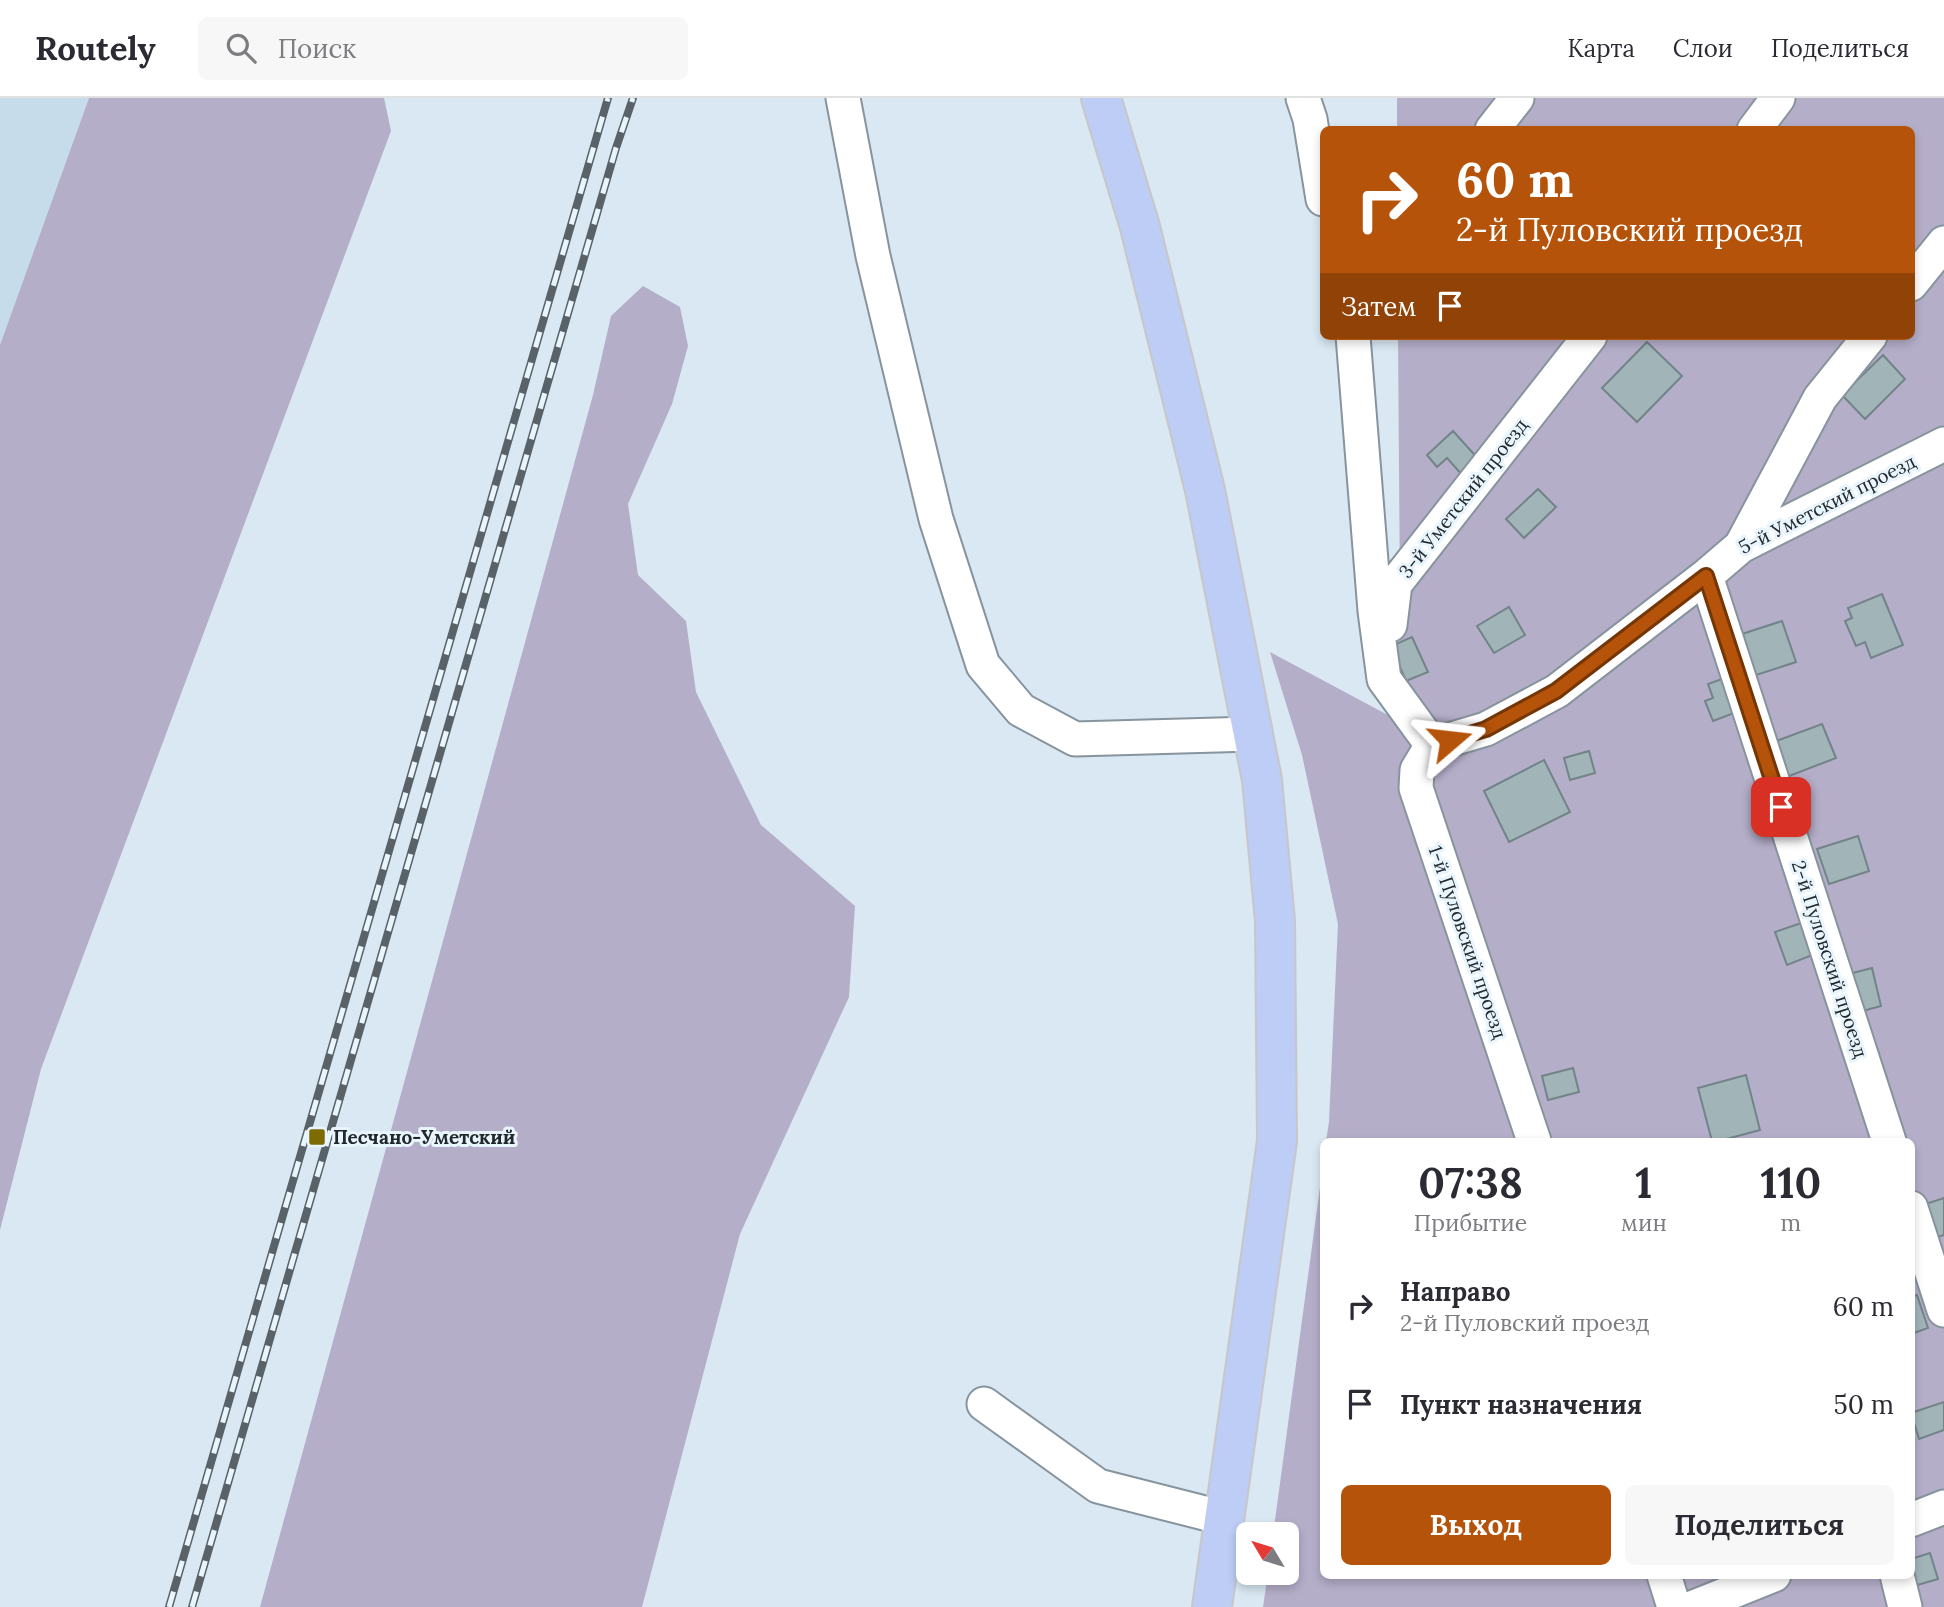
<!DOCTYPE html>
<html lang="ru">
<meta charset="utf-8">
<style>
body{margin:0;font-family:Lora,serif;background:#f7f7f7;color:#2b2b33;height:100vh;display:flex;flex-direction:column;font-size:26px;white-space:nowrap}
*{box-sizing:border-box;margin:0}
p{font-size:23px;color:#7c7c81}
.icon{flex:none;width:38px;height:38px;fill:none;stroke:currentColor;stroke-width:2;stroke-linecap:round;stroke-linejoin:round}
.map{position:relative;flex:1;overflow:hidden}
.panel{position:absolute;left:1320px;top:1040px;width:595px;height:441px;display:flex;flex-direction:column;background:#fff;border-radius:10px;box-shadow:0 4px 10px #0003}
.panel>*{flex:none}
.banner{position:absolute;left:1320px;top:28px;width:595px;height:214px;border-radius:10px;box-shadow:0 4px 10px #0003;background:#b45309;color:#fff;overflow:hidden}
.needle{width:46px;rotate:308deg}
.controls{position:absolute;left:1236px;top:1424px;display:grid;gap:14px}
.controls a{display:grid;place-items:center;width:63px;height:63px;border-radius:10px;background:#fff;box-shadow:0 4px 10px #0003;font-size:35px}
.pin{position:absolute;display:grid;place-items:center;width:60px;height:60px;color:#fff;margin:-30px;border-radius:14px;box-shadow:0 4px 10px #0006}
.me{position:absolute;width:77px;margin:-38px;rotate:73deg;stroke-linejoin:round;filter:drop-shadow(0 0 5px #0008)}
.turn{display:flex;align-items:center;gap:24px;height:147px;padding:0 21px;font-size:32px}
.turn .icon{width:91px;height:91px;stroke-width:2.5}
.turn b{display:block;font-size:49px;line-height:60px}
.then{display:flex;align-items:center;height:66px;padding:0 21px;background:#0003;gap:14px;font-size:26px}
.eta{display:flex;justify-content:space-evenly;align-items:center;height:119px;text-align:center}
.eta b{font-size:42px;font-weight:700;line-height:49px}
.button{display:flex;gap:14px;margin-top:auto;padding:14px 21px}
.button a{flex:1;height:80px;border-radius:10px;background:#b45309;color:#fff;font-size:28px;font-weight:700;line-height:80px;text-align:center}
.button a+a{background:#f7f7f7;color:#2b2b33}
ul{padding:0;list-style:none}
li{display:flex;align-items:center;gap:21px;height:98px;padding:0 21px}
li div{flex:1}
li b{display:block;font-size:26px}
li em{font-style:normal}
header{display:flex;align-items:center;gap:42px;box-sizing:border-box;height:98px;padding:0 35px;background:#fff;border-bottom:2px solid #e1e1e2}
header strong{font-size:33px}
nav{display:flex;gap:38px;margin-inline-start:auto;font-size:24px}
.search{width:490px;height:63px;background:#f7f7f7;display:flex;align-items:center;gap:18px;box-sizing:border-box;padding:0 24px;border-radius:10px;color:#7c7c81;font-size:26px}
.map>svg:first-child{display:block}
.built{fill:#c6dceb}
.green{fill:#b4aec9}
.building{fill:#a1b4b8;stroke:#728488;stroke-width:2}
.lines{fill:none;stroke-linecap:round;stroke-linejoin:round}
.minor-casing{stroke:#87949e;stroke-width:37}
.major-casing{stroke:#c6c7c8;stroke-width:42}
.minor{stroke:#fff;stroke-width:33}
.major{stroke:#bdcdf5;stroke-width:38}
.rail-casing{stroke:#596268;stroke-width:8}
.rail{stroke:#e8f5fd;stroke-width:5;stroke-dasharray:16;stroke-linecap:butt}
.route-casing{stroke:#753606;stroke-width:18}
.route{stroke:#b45309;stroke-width:12}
.poi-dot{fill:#7d6b04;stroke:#e8f5fd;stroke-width:2.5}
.labels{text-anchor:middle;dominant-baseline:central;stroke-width:6;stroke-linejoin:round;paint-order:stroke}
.street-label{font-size:19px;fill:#22272b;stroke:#e8f5fd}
.poi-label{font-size:19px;font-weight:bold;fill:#22272b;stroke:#e8f5fd;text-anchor:start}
</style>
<header>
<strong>Routely</strong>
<div class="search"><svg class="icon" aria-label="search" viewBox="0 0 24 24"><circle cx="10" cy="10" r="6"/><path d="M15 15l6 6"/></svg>Поиск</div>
<nav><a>Карта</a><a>Слои</a><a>Поделиться</a></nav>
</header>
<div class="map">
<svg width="1944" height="1509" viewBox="0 0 1944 1509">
<rect width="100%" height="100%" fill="#d9e8f3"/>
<path class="built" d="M0,0h89l-89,247z"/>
<path class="green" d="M89,0h295l7,33 -350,938 -41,161v-885z
M1397,0h547v1509h-681l5,-34h18v-38h-13l50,-370v410h588v-434h-585l3,-19 9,-198 -36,-169 -32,-103 129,69 2,5 -3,-390h513v-206l-514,-1z
M643,188l37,21 8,39 -16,58 -44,100 10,71 48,46 10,71 65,133 94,81 -6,91 -109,237 -98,373h-382l333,-1212 18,-79z"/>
<path class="building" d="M1647,244l35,34 -45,46 -35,-34z
M1883,257l22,24 -40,40 -23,-24z
M1453,333l28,31 -17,15 -17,-19 -10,9 -10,-12z
M1538,391l18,18 -32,31 -18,-19z
M1882,496l21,51 -32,13 -6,-16 -9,4 -11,-25 7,-3 -4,-10z
M1509,509l16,28 -31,18 -17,-27z
M1782,523l14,41 -43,14 -14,-41z
M1412,539l16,35 -22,9 -15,-35z
M1730,578l12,34 -29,11 -8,-20 8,-3 -5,-14z
M1822,626l14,34 -52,20 -13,-35z
M1589,653l6,22 -25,7 -6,-22z
M1544,662l26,52 -61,30 -25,-51z
M1858,738l11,35 -40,13 -12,-35z
M1804,824l11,32 -28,11 -12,-33z
M1872,870l9,38 -22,6 -10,-38z
M1573,970l6,24 -31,8 -6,-24z
M1746,977l14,55 -41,11h-7l-14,-53z
M1944,1100v37l-16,5 -11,-33z
M1917,1197l11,33 -17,6v-37z
M1944,1304v28l-25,9 -8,-26z
M1930,1455l8,26 -31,9 4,-13v-16z"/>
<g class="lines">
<defs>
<path id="minor" d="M843,0l30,158 63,263 47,146 38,45 54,29 178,-5
M1303,0l7,21 13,80
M1492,32l25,-32
M1754,32l24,-32
M1911,186l33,-41
M1353,238l22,275 9,68 48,66
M1741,448l79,-148 50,-62
M1706,478l183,565
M1390,527l5,-41 195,-248
M1432,647l54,-16 71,-38 149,-115 35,-30 203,-102
M1432,647l-15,25 -1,18 118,353
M1911,1110l33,102
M984,1306l114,82 126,32
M1911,1422l33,-13
M1664,1477l10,32
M1897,1477l8,32
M1694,1509l80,-32"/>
<path id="major" d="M1101,0l39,129 65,263 57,290 13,141 2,220 -65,466"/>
</defs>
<use href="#minor" class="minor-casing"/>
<use href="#major" class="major-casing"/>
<use href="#minor" class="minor"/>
<use href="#major" class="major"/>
<defs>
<path id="rail" d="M169,1509l439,-1509
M192,1509l424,-1459 17,-50"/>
</defs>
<use href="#rail" class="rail-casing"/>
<use href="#rail" class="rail"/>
</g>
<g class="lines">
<defs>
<path id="route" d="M1450,642l36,-11 70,-38 150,-115 75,231"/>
</defs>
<use href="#route" class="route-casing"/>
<use href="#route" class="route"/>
</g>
<rect class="poi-dot" x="308" y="1030" width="18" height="18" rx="3.5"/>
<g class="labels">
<g class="street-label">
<text transform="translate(1463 400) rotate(-52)">3-й Уметский проезд</text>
<text transform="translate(1827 406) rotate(-27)">5-й Уметский проезд</text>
<text transform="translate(1468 844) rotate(71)">1-й Пуловский проезд</text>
<text transform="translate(1830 861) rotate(72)">2-й Пуловский проезд</text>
</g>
<g class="poi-label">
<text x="333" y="1039">Песчано-Уметский</text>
</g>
</g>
</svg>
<div class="controls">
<a><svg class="needle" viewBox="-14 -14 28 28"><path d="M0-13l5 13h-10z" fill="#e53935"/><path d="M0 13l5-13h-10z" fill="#7c7c81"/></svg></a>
</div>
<div class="pin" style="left:1781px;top:709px;background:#d93025"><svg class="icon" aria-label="arrive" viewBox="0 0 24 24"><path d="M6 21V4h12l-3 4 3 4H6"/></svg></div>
<svg class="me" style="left:1450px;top:642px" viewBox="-20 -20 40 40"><path d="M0-17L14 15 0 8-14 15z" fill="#b45309" stroke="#fff" stroke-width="4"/></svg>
<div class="banner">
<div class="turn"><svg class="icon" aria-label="right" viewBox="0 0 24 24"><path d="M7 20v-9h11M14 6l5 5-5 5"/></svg><div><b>60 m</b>2-й Пуловский проезд</div></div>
<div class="then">Затем<svg class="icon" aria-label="arrive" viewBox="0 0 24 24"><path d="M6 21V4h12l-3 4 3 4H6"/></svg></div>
</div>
<section class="panel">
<div class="eta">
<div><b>07:38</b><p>Прибытие</p></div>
<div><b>1</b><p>мин</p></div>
<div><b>110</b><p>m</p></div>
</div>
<ul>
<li><svg class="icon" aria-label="right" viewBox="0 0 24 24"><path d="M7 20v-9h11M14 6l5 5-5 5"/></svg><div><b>Направо</b><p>2-й Пуловский проезд</p></div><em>60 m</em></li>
<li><svg class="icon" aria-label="arrive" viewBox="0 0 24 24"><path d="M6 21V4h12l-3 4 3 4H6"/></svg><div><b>Пункт назначения</b></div><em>50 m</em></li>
</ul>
<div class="button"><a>Выход</a><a>Поделиться</a></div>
</section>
</div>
